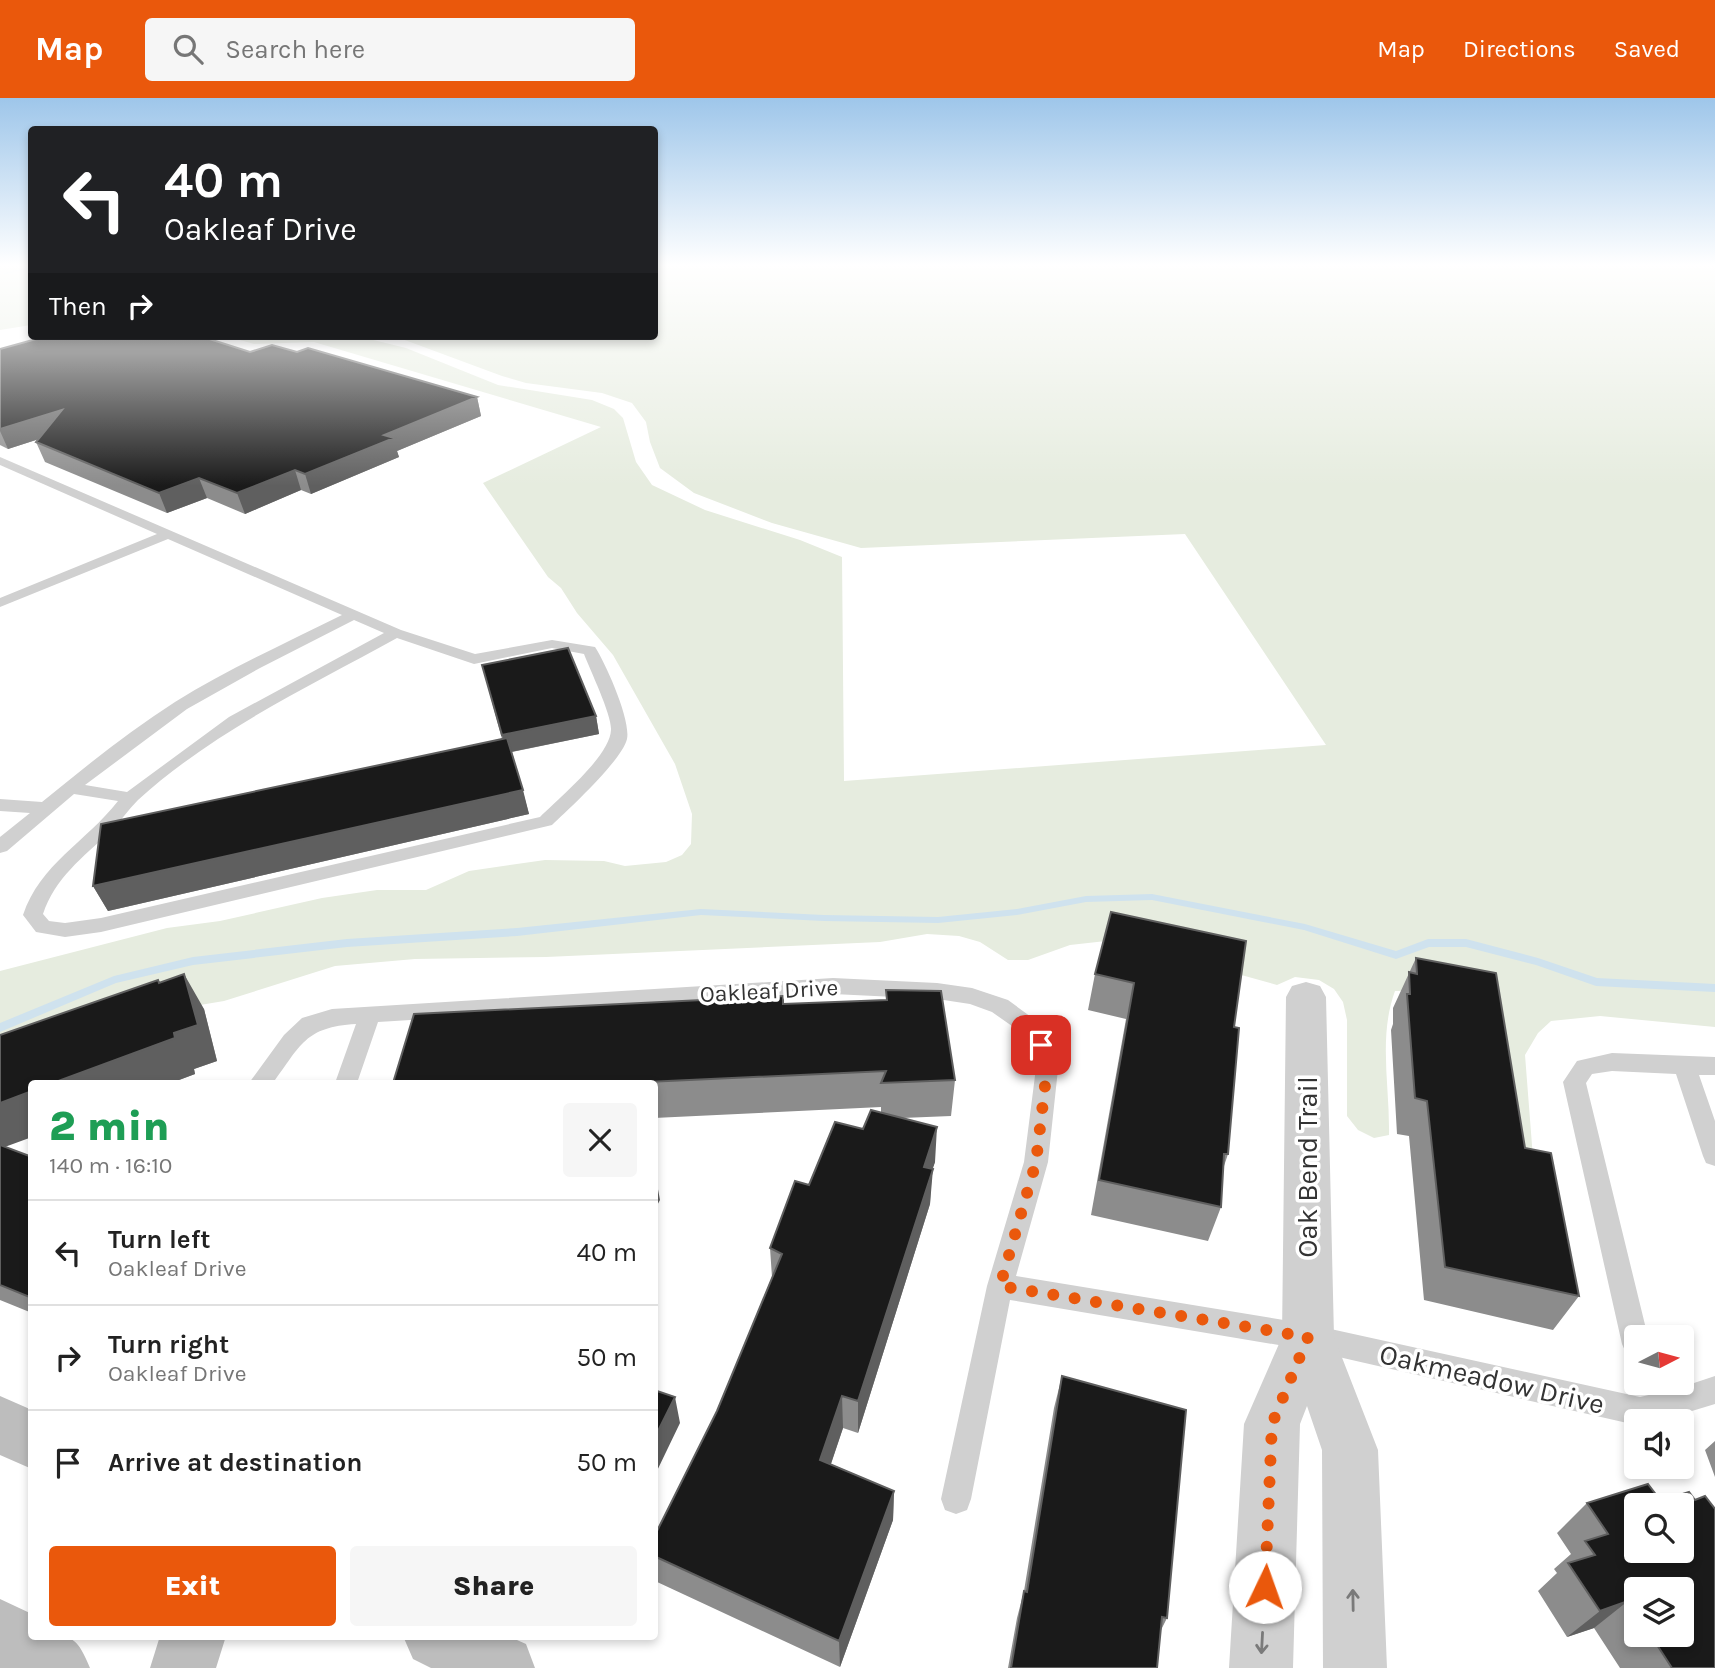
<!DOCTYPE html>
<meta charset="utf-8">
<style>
body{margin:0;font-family:Karla,sans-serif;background:#f6f6f6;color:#222;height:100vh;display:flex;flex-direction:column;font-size:26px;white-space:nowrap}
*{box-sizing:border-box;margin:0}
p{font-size:23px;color:#767676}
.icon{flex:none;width:38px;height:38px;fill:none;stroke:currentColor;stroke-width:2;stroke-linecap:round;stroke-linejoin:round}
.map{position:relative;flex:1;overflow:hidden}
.side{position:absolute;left:28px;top:982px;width:630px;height:560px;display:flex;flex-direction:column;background:#fff;border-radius:7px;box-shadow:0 4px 10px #0003}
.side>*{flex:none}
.banner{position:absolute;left:28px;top:28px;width:630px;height:214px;border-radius:7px;box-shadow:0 4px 10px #0003;background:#202124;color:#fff;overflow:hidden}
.needle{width:46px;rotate:84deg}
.buttons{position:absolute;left:1624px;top:1227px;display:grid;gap:14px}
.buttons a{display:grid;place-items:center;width:70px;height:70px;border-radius:7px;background:#fff;box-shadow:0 4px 10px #0003;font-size:35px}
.pin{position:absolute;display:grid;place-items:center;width:60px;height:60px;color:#fff;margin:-30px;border-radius:14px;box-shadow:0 4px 10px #0006}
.me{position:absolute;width:77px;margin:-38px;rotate:3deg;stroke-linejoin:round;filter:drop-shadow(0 0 5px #0008)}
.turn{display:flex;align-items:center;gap:24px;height:147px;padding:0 21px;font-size:32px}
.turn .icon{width:91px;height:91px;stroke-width:2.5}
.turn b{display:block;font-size:49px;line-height:60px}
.then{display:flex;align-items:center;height:66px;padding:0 21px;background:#0003;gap:14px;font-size:26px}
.round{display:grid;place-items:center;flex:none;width:74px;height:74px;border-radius:7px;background:#f6f6f6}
.head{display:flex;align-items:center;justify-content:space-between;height:119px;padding:0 21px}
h1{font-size:42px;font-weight:800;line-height:52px;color:#1e9e55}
.button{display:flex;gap:14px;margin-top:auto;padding:14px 21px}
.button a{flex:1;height:80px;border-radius:7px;background:#ea580c;color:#fff;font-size:28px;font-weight:800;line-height:80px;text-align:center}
.button a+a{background:#f6f6f6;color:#222}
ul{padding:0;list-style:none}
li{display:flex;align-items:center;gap:21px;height:105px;padding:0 21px;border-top:2px solid #e0e0e0}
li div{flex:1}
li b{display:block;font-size:26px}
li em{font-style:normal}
header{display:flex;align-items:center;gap:42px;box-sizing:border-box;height:98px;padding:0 35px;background:#ea580c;color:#fff}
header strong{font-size:33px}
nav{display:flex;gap:38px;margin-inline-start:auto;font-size:24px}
.search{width:490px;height:63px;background:#f6f6f6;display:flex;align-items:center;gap:18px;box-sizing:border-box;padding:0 24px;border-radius:7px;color:#767676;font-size:26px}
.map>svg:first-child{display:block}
.green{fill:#e6ecdf}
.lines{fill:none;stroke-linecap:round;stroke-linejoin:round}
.stream{fill:#cfe2ee;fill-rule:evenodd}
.lane{fill:#d0d0d0;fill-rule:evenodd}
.street{fill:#d0d0d0;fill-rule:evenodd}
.secondary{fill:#bdbdbd;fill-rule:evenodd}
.wall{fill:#8c8c8c;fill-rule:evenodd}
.shaded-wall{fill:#5f5f5f}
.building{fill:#1a1a1a;stroke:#5f5f5f;stroke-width:2;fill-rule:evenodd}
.oneway{stroke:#7a7a7a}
.route{stroke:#ea580c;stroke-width:12;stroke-dasharray:0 21.6}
.labels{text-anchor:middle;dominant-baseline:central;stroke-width:7;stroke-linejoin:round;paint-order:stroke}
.street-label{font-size:23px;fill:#333;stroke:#fff}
.near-street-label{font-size:28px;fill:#333;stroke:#fff}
</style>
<header>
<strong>Map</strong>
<div class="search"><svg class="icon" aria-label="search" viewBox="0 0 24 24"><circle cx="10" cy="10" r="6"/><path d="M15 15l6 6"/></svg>Search here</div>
<nav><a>Map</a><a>Directions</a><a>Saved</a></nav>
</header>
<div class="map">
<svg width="1715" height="1570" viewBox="0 0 1715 1570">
<rect width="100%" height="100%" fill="#fff"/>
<path class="green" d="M0,168h31v59l-31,5z
M655,168h1060v761l-115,-11 -49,5 -13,12 -13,22 8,103 -7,7 -120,-174h-11c-17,46 -5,96 -6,144l-15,3 -16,-8 -11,-14v-96l-4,-18 -9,-13 -15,-9 -24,-3 -18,8 -162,-45 -45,5 -42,15h-20l-28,-18 -21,-6 -32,-2 -47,8 -334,15 -131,2 -80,7 -111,35 -24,4 -200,70v-104l167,-43 53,-7 102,-23 55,-8h49l43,-19 76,-11 59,1 21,5 41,-4 16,-7 9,-11 1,-30 -17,-50 -62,-109 -36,-42 -16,-25 -13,-11 -65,-94 118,-56 -287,-85 -60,2 -28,-8h131l49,12 92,37 94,15 22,9 9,9 13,44 16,23 53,25 95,30 42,17 2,224 482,-36 -141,-211 -324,14 -89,-25 -78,-30 -34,-25 -10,-26 -4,-20 -14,-19 -30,-10 -76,-10 -24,-7 -108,-40h260z"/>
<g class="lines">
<path class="stream" d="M32,169v2l-27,5 -2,-1z
M1152,796l153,30 91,27 32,-12h38l72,19 59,20 118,6v8l-119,-6 -60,-21 -70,-18h-37l-33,12 -92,-29 -152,-30 -66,2 -69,13 -79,8 -114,-2 -123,-6 -184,21 -170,11 -154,18 -77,18 -116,49v-9l114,-47 79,-19 154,-18 170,-11 184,-19 123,6 114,2 79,-8 69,-13z"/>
<path class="lane" d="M0,359l401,173 74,24 77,-14 43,7c11,17 36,73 32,92 -5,21 -57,69 -75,86l-451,107 -36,5 -29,-5 -13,-17c17,-51 63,-73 95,-114l-44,-7 -67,57 -7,2v-16l30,-24 -30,-2v-12l42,3c43,-35 86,-70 133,-100 53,-33 111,-59 167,-87l-174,-76 -168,68v-9l157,-64 -157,-69zM354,522l30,13 -155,84 -102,75 -42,-7 102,-76 73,-41zM397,540l77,26 78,-16 32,6c6,16 28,61 27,76 -1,26 -52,68 -71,87l-439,101 -36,5 -16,-2 -6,-7c12,-36 40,-57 67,-82 10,-10 18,-22 28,-32 76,-69 170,-113 259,-162z
M833,880l104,5 35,5 36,12 34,25 17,35 -11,102 -32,114 292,48 332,73 13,-3 -5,-12h31l3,5 33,-11v28l-56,17h-23v4l-328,-75 -298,-50 -39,199 -4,11 -11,4 -11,-4 -4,-11 46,-213 37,-124 13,-102 -11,-24 -34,-24 -22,-8 -33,-5 -104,-5 -455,28 -21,61h-22l21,-59c-51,3 -55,21 -83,59h-24l35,-48 18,-17 30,-9z
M1612,955l103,4v18h-16l16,46v45l-9,-3 -3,-7 -27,-82 -64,-3 -20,3 -6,9 62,254h-12v20l-10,-4 -4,-9 -59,-262 14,-21z"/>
<path class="street" d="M1306,884l14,4 6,11 8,340 44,113 9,218h-64l-1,-218 -15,-44 -7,18 -7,244h-64l15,-244 38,-87 4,-340 6,-11z"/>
<path class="secondary" d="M0,1298l32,14v59l-32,-14z
M0,1501l32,15v22c37,0 43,-5 58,32h-90z
M160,1538h66l-10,32h-66z
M403,1538h105l18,8 9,24h-104l-18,-9z"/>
</g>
<path class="wall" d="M118,239l132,15h47l180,45 4,19 -84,35 2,6 -88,37 -10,-4 -56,24 -38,-16 -40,15 -122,-51 -9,-20 3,-3 -31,10 -8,-4v-96z
M482,567l114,51 3,18 -87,18 17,62 -421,97 -15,-25 409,-147z
M1111,814l123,115 -6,127 -5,15 -2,38 -13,34 -117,-26 35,-196 -38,-9 7,-36z
M1416,860l109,190 54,148 -26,34 -129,-30 -15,-164 -12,-2 -6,-104 2,-6v-16z
M160,885l44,26 13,52 -23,8 1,5 -24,9h-139l-27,64 27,10v156l-32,-13v-265z
M886,892l69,90 -4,36 -49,2 33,44 -3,7 -2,35 -72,229 -15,-5 -12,36 63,27 -1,29 -53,147 -185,-86 -1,-3v-41l63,-126 55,-134 -2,-29 39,-63 72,-73v-5l-227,11v-35h-261l390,-79 103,-4z
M1062,1278l105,242 -6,12 -4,38h-149l9,-50 7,-27 30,-183z
M1715,1343v36l-10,-27z
M1587,1405l128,165h-95l-26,-40 -27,9 -29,-46 19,-18 -3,-4 17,-15 -14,-21zM1636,1491l46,45h-46z"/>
<path class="shaded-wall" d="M477,299l4,19 -84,35 2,6 -88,37 -6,-20 79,-39z
M62,312l8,19 -62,20 -8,-18v-2z
M295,372l6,20 -56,24 -8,-21z
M199,380l8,20 -40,15 -8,-20z
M596,618l3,18 -93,19 -4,-18z
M523,692l6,24 -421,97 -15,-25z
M184,876l20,35 13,52 -23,8 1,5 -24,9h-118l121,-50z
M32,993v46l-30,11 -2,-2v-43z
M937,1029l-2,35 -13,40 2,-35z
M933,1071l-3,35 -72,229v-32z
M655,1075l5,27 -6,11v-37z
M842,1298l1,32 -21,62 -2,-30z
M675,1299l5,26 -26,54v-38z
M894,1393l-1,29 -53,147 -1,-26z
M1628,1503l-34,27 -27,9 33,-26z"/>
<path class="building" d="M47,238h153l50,16 22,-7 25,7 11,-4 169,49 -93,38 10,3 -89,36 -10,-4 -58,23 -38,-15 -40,15 -123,-51 26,-32 -62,19v-80z
M568,550l28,68 -94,19 -20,-70z
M507,640l16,52 -430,96 8,-62z
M1111,814l135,29 -12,86 5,1 -11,126h-4l-3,53 -122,-27 35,-197 -39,-9z
M1416,860l80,15 29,175 26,5 28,143 -134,-29 -18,-166 -12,-3 -8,-104h3l-1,-22 8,2z
M184,876l14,51 -24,8 1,5 -122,45h-21v8l-32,12v-68l158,-55 1,3z
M886,892l55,1 14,89 -74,3 5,-12 -261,12h-232l21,-69 369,-18v8l104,-4z
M871,1012l66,17 -13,40 9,2 -75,232 -16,-5 -22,64 74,31 -55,150 -185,-85v-19l63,-126 65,-157 -12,-6 25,-67 14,4 26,-63 28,7z
M0,1047l32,12v141l-32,-13z
M1062,1278l124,34 -19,208 -5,-1 -5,51h-146l13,-77 3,1z
M654,1292l21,7 -21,42z
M1648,1386l13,17 28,-9 6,8 10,-4 10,13v159h-43l-22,-34h32v-45h-46v25l-8,-13 -28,10 -32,-48 27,-8 -10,-14 23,-7 -21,-31zM1636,1407h46v45h-46z"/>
<defs><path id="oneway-shaft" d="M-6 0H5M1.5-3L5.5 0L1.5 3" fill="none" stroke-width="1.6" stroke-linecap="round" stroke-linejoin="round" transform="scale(1.75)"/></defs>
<g class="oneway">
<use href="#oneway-shaft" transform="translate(1353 1502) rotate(-91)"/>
<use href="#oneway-shaft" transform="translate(1262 1545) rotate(93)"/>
</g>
<linearGradient id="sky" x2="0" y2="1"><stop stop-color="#9ec6ea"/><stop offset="0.43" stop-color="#fff"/><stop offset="1" stop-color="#fff" stop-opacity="0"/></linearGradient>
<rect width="1715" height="388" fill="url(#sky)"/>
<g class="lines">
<path class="route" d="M1041,947l7,15 -12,102 -36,124 308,51 -36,87 -7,163"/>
</g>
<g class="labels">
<g class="street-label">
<text transform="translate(769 893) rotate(-3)">Oakleaf Drive</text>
</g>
<g class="near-street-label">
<text transform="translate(1307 1069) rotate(-90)">Oak Bend Trail</text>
<text transform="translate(1492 1281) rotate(13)">Oakmeadow Drive</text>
</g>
</g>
</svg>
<div class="buttons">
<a><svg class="needle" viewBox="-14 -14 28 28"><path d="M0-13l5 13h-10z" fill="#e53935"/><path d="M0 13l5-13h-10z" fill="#767676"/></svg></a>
<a><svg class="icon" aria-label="sound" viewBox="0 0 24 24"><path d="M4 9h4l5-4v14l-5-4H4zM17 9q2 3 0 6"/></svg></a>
<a><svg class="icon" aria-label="search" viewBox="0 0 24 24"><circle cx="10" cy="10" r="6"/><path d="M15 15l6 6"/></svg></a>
<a><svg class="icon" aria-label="layers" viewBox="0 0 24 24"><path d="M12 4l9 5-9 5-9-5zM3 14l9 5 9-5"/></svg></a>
</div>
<div class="pin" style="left:1041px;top:947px;background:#d93025"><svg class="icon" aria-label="arrive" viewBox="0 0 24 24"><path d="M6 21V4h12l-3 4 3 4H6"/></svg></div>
<svg class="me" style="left:1265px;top:1489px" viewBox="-20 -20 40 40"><circle r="19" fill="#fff"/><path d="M0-13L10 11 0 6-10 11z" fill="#ea580c"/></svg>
<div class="banner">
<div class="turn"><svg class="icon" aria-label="left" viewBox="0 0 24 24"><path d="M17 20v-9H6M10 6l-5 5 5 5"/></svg><div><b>40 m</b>Oakleaf Drive</div></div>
<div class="then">Then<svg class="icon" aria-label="right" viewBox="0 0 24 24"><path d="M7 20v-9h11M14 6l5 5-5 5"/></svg></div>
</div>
<section class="side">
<div class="head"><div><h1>2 min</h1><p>140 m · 16:10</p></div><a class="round"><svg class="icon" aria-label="close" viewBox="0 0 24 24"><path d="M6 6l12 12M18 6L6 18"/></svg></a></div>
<ul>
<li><svg class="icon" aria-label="left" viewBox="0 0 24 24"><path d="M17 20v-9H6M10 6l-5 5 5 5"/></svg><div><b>Turn left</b><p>Oakleaf Drive</p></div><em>40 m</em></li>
<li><svg class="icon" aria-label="right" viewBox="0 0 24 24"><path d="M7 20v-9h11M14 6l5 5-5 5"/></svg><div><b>Turn right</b><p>Oakleaf Drive</p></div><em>50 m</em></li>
<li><svg class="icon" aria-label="arrive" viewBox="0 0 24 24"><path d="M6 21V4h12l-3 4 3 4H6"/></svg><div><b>Arrive at destination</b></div><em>50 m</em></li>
</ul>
<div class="button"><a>Exit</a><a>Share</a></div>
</section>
</div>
